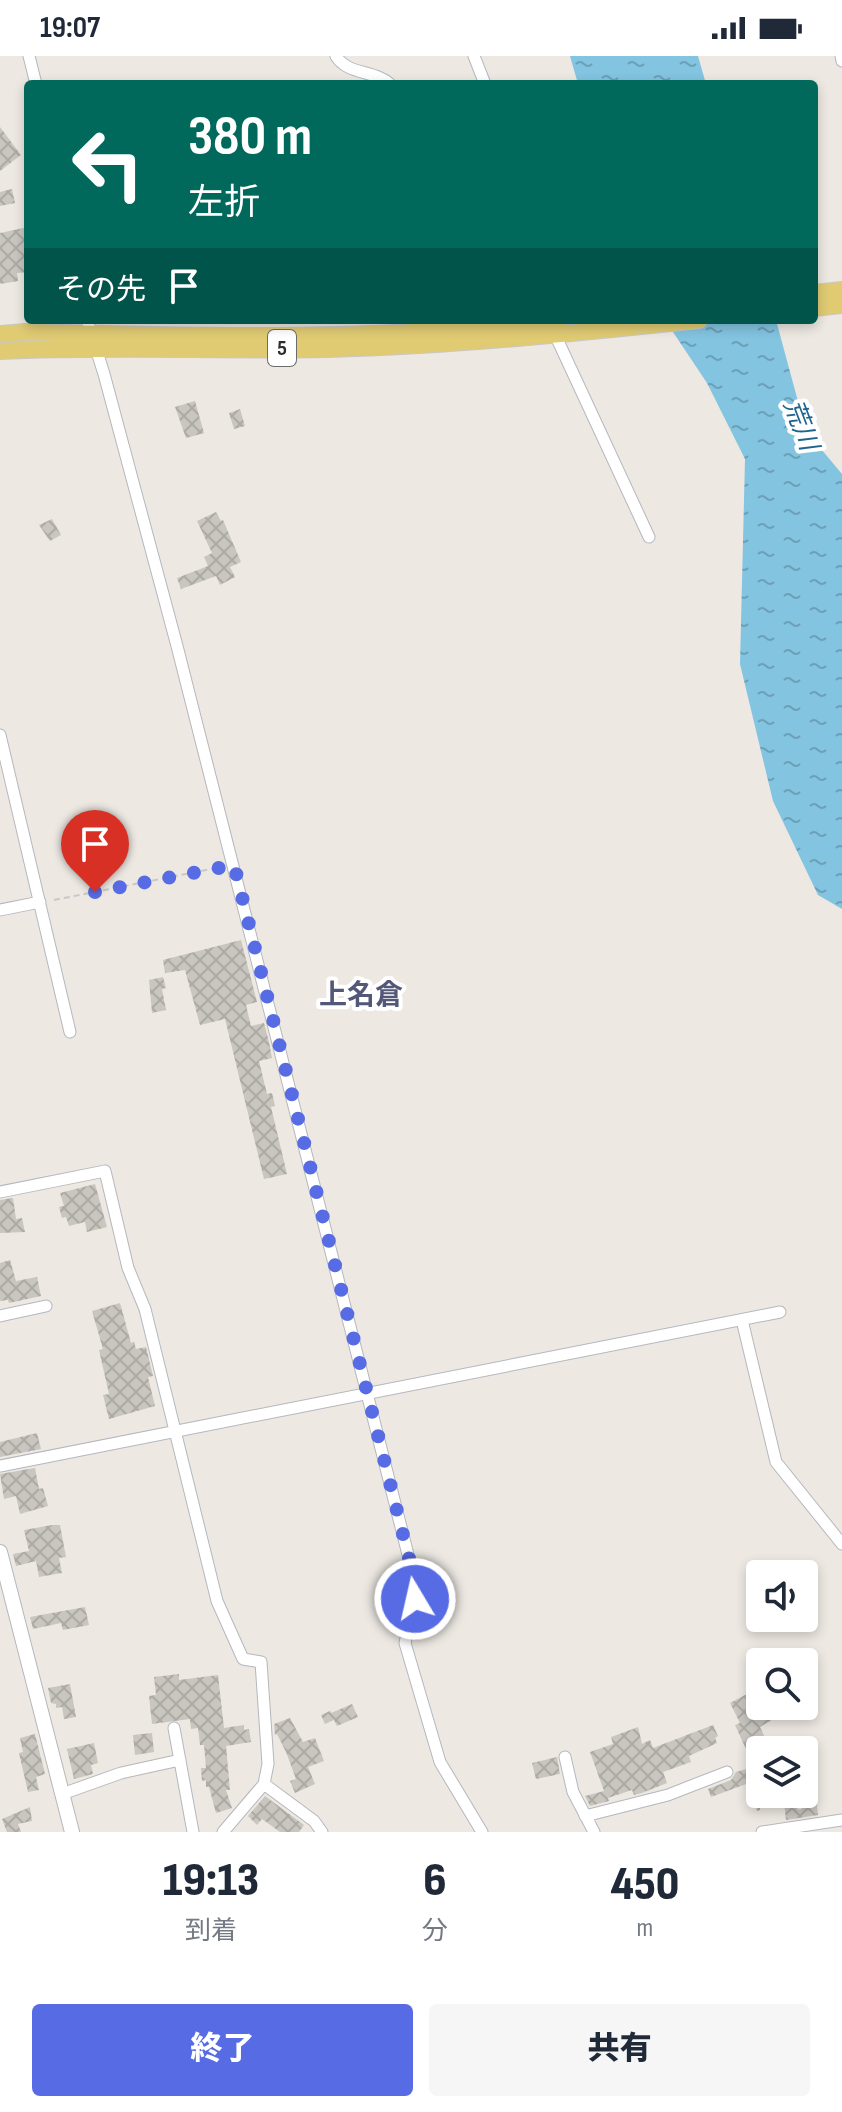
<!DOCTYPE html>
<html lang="ja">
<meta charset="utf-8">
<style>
body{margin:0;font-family:"Sofia Sans Condensed","Noto Sans JP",sans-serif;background:#f6f6f7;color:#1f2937;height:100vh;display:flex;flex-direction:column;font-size:30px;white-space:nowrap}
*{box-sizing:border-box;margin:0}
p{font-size:26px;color:#747a83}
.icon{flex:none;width:44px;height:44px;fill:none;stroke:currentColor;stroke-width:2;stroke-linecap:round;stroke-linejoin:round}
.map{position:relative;height:1776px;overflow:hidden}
.details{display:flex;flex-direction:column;background:#fff;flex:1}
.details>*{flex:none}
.banner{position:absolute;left:24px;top:24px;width:794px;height:244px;border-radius:8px;box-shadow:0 4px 12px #0003;background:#00695c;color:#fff;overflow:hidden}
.controls{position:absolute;left:746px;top:1504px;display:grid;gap:16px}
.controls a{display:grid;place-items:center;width:72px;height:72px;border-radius:8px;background:#fff;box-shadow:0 4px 12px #0003;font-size:40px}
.pin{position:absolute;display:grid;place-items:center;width:68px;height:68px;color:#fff;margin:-82px -34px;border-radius:50% 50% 50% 0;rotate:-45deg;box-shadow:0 0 8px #0007}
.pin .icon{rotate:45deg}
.me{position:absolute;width:88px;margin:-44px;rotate:351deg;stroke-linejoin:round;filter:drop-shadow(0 0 6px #0008)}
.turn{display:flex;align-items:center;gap:28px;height:168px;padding:0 32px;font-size:36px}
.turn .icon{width:104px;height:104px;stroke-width:2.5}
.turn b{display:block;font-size:56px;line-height:68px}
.then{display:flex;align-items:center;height:76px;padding:0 32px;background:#0003;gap:16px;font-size:30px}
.eta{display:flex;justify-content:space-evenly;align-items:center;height:136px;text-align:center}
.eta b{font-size:48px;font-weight:800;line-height:56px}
.button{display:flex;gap:16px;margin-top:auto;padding:16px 32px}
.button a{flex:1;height:92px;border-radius:8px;background:#576ce4;color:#fff;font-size:32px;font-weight:800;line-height:92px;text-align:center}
.button a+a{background:#f6f6f7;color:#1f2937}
.status{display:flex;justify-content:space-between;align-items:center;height:56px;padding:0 40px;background:#fff;direction:ltr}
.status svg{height:22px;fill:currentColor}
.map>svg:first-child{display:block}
.water{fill:url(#water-ripples)}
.building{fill:url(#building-cross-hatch)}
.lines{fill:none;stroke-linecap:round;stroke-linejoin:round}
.minor-casing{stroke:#b5b7bf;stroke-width:13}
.tertiary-casing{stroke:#b5b7bf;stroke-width:16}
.primary-casing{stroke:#c8c8c8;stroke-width:18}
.path{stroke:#c8c8c8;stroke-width:2;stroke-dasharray:6 4;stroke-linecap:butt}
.minor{stroke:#fff;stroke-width:11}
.tertiary{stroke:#fff;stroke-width:14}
.primary{stroke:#e0cb73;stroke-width:16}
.route{stroke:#576ce4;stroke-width:14;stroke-dasharray:0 25.2}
.labels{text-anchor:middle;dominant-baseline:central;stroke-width:8;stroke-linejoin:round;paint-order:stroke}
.shield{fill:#fff;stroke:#6c6c6c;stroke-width:2}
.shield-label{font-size:22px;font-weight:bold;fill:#2d2d2d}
.water-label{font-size:26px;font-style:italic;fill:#1f648f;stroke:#fff}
.quarter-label{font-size:28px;font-weight:bold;fill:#535879;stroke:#fff}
</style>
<div class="status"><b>19:07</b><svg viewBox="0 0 49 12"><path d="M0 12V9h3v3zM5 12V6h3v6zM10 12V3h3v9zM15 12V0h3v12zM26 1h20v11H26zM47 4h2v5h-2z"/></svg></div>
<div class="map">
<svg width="842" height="1776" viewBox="0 0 842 1776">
<defs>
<pattern id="water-ripples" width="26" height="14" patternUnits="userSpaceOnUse" patternTransform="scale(2)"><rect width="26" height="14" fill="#83c4e1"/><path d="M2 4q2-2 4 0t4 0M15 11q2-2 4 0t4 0" fill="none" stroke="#6ca0b7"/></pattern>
<pattern id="building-cross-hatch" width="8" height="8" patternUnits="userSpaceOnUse" patternTransform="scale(2)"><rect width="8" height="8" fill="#c9c6c0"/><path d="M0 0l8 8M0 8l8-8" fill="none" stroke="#adaaa5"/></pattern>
</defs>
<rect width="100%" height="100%" fill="#ede8e2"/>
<path class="water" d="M570,0h128l8,28h-128z
M665,264h111l30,111 36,43v435l-24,-14 -45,-94 -33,-137 5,-205 -38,-76z"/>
<path class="building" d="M0,71l21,28 -21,16z
M12,133l3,14 -15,3v-14z
M28,171v45l-11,1 1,8 -18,3v-51z
M195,345l9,32 -18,5 -11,-31z
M240,353l5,17 -11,3 -5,-16z
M216,456l5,9 2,-1 18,42 -11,5 5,10 -15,8 -4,-9 -35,13 -4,-11 31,-12 -4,-9 8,-4 -15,-32z
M52,463l9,16 -11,6 -11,-16z
M241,884l16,62 -11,3 5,21 13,-3 5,19 3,16 -13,3 8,33 5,-1 3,13 -4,1 16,67 -23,5 -39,-160 -25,6 -15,-55 -20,3 -2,-13z
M163,921l3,11 -4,1 4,21 -14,3 -3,-33z
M95,1128l12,43 -20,5 -2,-10 -16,4 -3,-9 -4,1 -3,-11 5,-1 -4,-13z
M13,1142l3,21 6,-1 3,14 -25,1v-33z
M10,1204l6,21 21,-4 4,19 -32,7 -1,-3 -8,1v-38z
M120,1247l11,40 3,-1 2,7 10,-2 7,29 -5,1 7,29 -46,13 -6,-24 6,-1 -10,-44 4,-1 -11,-38z
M37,1377l4,16 -41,8v-15z
M35,1412l4,21 4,-1 5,18 -28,8 -4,-18 -12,3 -4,-25z
M52,1469h8l6,32 -7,1 3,15 -23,4 -3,-16 -20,5 -3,-12 16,-3 -5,-21z
M85,1551l4,18 -26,5 -2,-7 -28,6 -3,-12z
M179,1618v6l39,-5 6,53 20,-3v5l5,-1 2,13 -25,4 4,44h-4l6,18 -16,5 -7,-26h-3v-7l-4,1 -1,-13h5l-2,-23h-4l-2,-17 -7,1 -1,-10 -38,5 -3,-28 7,-1 -2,-18z
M70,1628l6,33 -12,2 -2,-12 -6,1v-4l-5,-1 -3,-15z
M760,1631v19h35l-35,21 10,22 -10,1v3l-10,5 -15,-33 5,-2 -10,-20z
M352,1648l6,13 -21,9 -3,-6 -9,4 -4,-9 9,-4 3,5 -2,-3z
M290,1662l13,24 12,-4 9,23 -16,6 7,17 -20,9 -5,-12 6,-2 -10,-27 -9,-18 -2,1 -1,-11z
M713,1669l5,11 -3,2 2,5 -28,13 2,6 -28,10 4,11 -25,10 -8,2 -2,-5 -24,8 1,3 -19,5 -5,-10 19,-5 -14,-39 23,-8 -2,-7 27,-10 4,17 8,-4 3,8z
M152,1677l2,19 -19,3 -2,-20z
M35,1678l10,40 -9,3 3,13 -11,2 -9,-39 4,-1 -3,-14z
M94,1687l4,20 -7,2 2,9 -19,5 -7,-30z
M804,1695h7l7,64 -32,5 -3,-26h8l7,16 4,-1 -3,-15h5z
M557,1701l3,17 -24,5 -4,-16z
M756,1710l4,15v29l-3,1 -8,-28 -38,14 -3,-8 23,-9 5,-8z
M265,1740l39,29 -5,7h-19l-18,-13 -5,6 -9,-9z
M30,1751l2,14 -14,3 3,8h-14l-5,-13z"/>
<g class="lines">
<defs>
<path id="minor" d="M29,0l7,28
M336,0c11,19 39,14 54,28
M474,0l11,28
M841,0l1,5
M87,264l17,54 73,272 240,944 -12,53 35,119 42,70
M552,272l97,209
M0,679l70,297
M0,854l40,-8
M0,1136l105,-21 23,97 17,41 72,292 26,58 18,3 7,102 -4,20 -41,48
M0,1260l46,-10
M742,1264l34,142 66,82
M0,1410l780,-154
M174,1672l19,104
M565,1701l8,35 21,40
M264,1728l50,37 8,11
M62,1738l59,-21 59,-13
M585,1760l83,-21 59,-23
M762,1776l80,-12"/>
<path id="tertiary" d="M0,1496l72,280"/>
<path id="primary" d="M814,237l28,-3
M814,252l28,-3
M0,278l25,-2c179,5 357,9 535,-12
M0,295c110,-5 219,0 329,-2 123,-3 247,-16 370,-29"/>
</defs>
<use href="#minor" class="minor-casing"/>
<use href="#tertiary" class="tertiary-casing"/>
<use href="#primary" class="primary-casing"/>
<path class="path" d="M54,844l167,-33"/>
<use href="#minor" class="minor"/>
<use href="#tertiary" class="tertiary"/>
<use href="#primary" class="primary"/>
</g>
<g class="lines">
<path class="route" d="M95,836l139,-27 183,725 -2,9"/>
</g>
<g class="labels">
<rect class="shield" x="268" y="274" width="28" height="36" rx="6"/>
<g class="shield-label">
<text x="282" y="292">5</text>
</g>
<g class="water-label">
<text transform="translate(800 369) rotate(69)">荒川</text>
</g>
<g class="quarter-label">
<text x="361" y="939">上名倉</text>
</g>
</g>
</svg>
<div class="controls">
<a><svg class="icon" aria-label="sound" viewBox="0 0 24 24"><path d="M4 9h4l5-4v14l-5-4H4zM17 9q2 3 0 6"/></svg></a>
<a><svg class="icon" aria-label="search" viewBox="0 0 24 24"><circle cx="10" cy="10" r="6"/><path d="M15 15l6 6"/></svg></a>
<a><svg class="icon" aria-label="layers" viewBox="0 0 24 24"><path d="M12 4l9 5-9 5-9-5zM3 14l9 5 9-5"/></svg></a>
</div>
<div class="pin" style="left:95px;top:836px;background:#d93025"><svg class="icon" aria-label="arrive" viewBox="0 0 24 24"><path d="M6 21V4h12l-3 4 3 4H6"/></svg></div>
<svg class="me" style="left:415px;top:1543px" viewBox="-20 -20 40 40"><circle r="17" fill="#576ce4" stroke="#fff" stroke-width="3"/><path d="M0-11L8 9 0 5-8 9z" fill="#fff"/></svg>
<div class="banner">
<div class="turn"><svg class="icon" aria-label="left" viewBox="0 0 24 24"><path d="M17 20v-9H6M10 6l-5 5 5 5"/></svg><div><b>380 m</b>左折</div></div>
<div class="then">その先<svg class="icon" aria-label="arrive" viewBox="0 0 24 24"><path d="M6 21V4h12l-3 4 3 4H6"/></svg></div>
</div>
</div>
<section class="details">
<div class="eta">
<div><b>19:13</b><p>到着</p></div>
<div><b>6</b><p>分</p></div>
<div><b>450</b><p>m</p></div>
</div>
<div class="button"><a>終了</a><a>共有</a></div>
</section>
